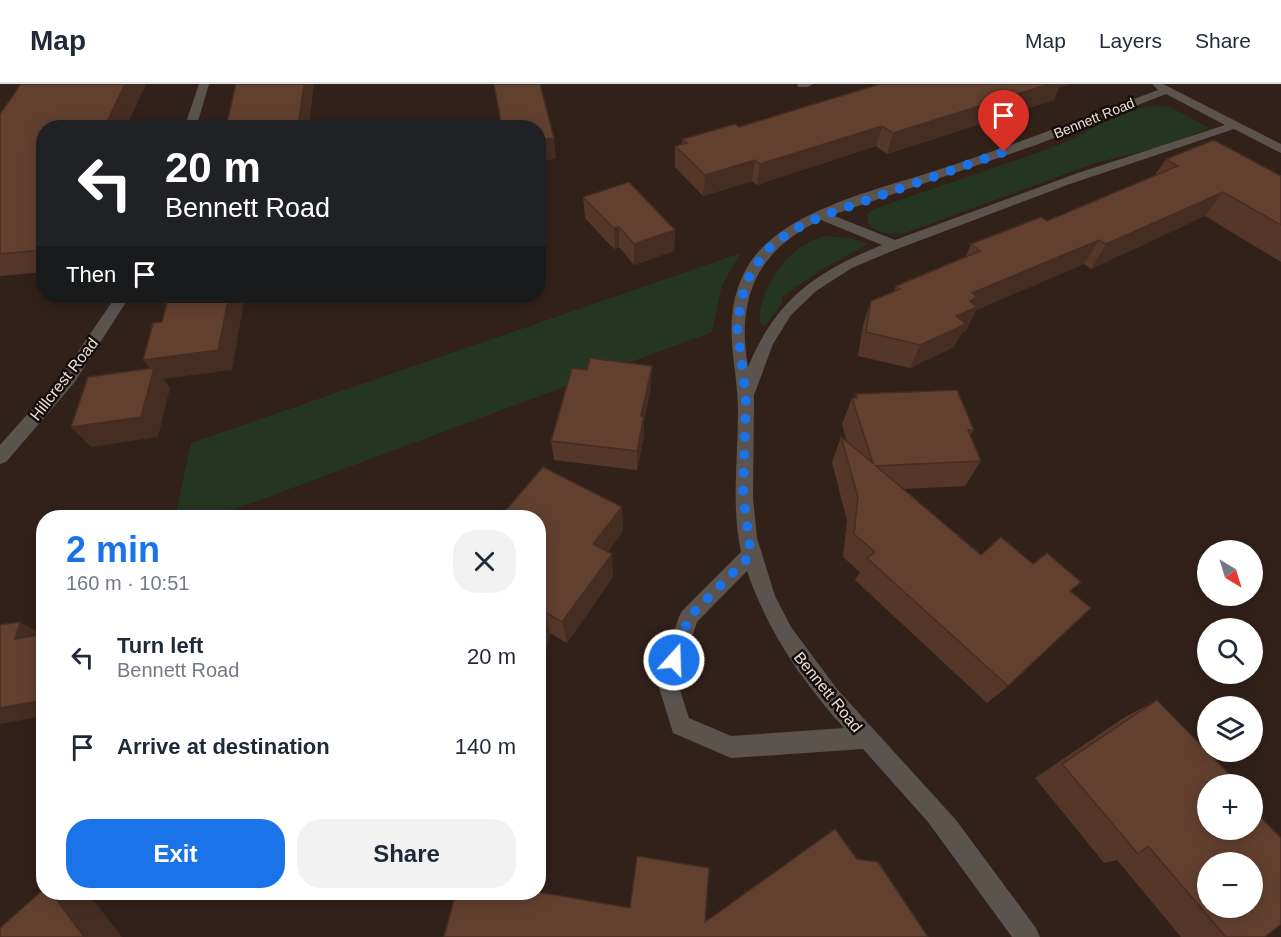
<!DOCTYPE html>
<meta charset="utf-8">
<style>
body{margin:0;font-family:Helvetica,sans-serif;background:#f2f2f3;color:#1f2937;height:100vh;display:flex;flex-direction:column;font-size:22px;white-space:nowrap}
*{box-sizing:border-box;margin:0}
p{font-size:20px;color:#747a83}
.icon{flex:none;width:33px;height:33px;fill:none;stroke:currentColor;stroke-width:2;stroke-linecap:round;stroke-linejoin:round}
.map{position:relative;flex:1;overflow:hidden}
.side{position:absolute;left:36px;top:426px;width:510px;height:390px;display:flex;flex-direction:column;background:#fff;border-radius:24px;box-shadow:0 3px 15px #0003}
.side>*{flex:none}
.top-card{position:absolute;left:36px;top:36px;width:510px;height:183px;border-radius:24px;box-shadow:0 3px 15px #0003;background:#202124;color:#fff;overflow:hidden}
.needle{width:39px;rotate:142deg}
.fabs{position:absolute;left:1197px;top:456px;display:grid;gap:12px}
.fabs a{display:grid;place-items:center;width:66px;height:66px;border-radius:50%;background:#fff;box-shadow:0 3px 15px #0003;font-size:30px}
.pin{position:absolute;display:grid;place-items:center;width:51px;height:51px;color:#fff;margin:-62px -26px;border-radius:50% 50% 50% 0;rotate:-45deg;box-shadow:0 0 6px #0007}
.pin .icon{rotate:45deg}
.me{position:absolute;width:66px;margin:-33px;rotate:20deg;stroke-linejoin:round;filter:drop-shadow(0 0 4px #0008)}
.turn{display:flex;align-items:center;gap:21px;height:126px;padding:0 30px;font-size:27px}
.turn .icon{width:78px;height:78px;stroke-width:2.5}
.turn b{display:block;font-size:42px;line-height:51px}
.then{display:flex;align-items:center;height:57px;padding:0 30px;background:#0003;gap:12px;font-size:22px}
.round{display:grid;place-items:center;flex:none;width:63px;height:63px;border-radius:24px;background:#f2f2f3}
.overview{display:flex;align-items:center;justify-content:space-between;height:102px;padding:0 30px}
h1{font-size:36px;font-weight:800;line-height:45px;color:#1a73e8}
.primary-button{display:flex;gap:12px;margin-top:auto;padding:12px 30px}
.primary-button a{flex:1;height:69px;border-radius:24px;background:#1a73e8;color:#fff;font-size:24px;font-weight:800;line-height:69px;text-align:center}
.primary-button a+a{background:#f2f2f3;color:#1f2937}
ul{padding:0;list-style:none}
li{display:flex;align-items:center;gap:18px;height:90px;padding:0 30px}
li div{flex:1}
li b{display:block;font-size:22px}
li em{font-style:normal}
header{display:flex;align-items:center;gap:36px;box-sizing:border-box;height:84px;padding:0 30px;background:#fff;border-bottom:2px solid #e0e1e3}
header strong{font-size:28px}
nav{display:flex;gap:33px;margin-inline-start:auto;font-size:21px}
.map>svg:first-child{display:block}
.green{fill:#24361f}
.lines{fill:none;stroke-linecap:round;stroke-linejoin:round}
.minor{fill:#5b534e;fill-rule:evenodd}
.wall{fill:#543729}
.shaded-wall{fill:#452d22}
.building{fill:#624030;stroke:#452d22;stroke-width:1.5;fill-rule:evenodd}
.route{stroke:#1a73e8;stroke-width:10;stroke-dasharray:0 18}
.labels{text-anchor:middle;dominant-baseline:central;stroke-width:5;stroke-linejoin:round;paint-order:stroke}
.far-street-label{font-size:14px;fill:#e9ddd8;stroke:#140d09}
.street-label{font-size:16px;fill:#e9ddd8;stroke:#140d09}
</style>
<header>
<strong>Map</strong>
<nav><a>Map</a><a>Layers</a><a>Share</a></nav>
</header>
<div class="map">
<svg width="1281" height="853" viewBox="0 0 1281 853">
<rect width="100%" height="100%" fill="#322119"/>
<path class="green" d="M1158,22l14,2 37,20 -41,17 -73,18 -190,70c-14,2 -27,1 -37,-10l-1,-9 7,-5c62,-22 125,-42 187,-65 32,-13 62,-37 97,-38z
M823,152l27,2 18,6 -49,27 -37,26v6l-16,22h-5c-3,-6 -1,-15 1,-22 8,-30 31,-57 61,-67z
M741,169l-19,32 -10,47 -498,185 -39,1 16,-75z"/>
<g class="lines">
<path class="minor" d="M199,0h10l-13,44h-12z
M797,0h16l-5,3h-10z
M1152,0h11l118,60v9l-47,-24 -167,56 -175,66 -40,17 -36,23 -25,24 -18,29 -19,51 -1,103 4,40 18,58 16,31 46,62 119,131 80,108 4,9h-28l-84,-115 -65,-73 -132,9 -58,-25 -16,-52 22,-64 3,-6 59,-59c-10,-47 -3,-93 -3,-140 0,-50 -18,-89 6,-139 10,-21 28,-36 47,-48 49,-29 109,-42 162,-60 69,-23 137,-50 205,-75zM1166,10l59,31 -147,48 -183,67 -63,-25 204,-70zM821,136l61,25c-65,26 -106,54 -134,122 -12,-69 9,-117 73,-147zM747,487c21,61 55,110 97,157l-113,8 -42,-18 -12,-37 20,-59z
M116,212h14l-56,87 -68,79 -6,2v-19l62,-70z"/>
</g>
<path class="wall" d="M1059,4l-5,12 -167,54 -11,-8 -119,39 -5,-4 -49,15 -28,-29v-21l7,-2 1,-5 56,-12z
M0,30l44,14v144l-44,4z
M1166,75l115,17v86l-76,-46 -114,53 -7,-5 -108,46 -10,21 -4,1 -8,15 -44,21 -52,-12 5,-31 8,-24 23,-9 2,-6 70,-30 5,-12 76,-23 108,-46z
M583,113l92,33 -1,21 -40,14 -15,-18 -4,2 -5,-4 -25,-27z
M651,302l-7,35v15l-7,34 -83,-10 -3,-19z
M856,310l118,36 -4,5 11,26 -16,25 -62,3 78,66 52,9 37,27 -62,95 -21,17 -132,-123 5,-8 -17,-15 4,-36 -15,-59 9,-25 6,5 -5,-18 10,-26h3z
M622,423l1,24 -15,21 5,25 -46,66 -17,-10 -12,55v-170z
M1157,616l51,84 57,153h-84l-64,-77 -13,3 -69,-85 90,-61z"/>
<path class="shaded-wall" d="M125,0h21l-20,44h-22z
M304,0h10l-5,44h-11z
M1047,0h24l-12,4 -5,12 -167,54 6,-21z
M882,42l-6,20 -119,39 3,-21z
M554,54l2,21 -18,2v-21z
M755,76l-3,21 -49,15 2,-21z
M1223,108l-18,24 -114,53 15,-25z
M619,143v20l-4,2 -1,-21z
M675,146l-1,21 -40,14v-21z
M1099,156l-15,24 -108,46 -10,21 -4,1 -8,15 -44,21 10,-23 36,-29 16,-23z
M229,212h16l-13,74 -69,9 7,9 -12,49 -67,10 -20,-20 82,-55 -10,-12z
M652,282l-1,20 -7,35v15l-7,34v-19l4,-35z
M622,423l1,24 -27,37 -3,-24z
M612,470l1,23 -46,66 -5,-21z
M545,528l5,21 -12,55v-48z
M20,538l24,13 -29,4z
M44,616v16l-44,8v-16z
M51,808l37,1 34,44h-38z"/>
<path class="building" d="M21,0h104l-21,44h-60v122l-44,4v-140z
M236,0h68l-6,44h-69l1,-6h-3z
M494,0h46l14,54 -16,2v-12h-36z
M880,0h169l-156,49 -11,-7 -122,38 -5,-4 -50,15 -30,-29 12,-3 -4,-4 52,-15 4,3z
M1214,56l67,36v49l-58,-33 -117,52 -7,-4 -127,53 5,4 -7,4 7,6 -21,9 10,8 -46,21 -54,-13 5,-31 29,-12 -4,-3 84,-35 -9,-7 70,-27 6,4 131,-55 -12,-7z
M629,98l46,48 -41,14 -15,-17 -5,1 -5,-4 -26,-27z
M178,212h51l-11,54 -75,10 10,-37 9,-1 6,-23 9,-2z
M590,274l62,8 -11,50h3l-7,35 -86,-10 21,-73 15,2z
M154,284l-13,49 -70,10 17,-50z
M957,306l17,40h-6l13,31 -105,5 105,89 20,-18 32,27 14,-11 34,29 -11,9 21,17 -83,78 -141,-128 8,-6 -21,-18 4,-37 -17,-60 32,26 -21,-65h5l-1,-4z
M543,383l79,40 -29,37 19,10 -50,68 -17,-10 -7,28v-122h-39z
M20,538l-5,17 29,-5v66l-44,8v-83z
M1157,616l82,84h-31v46h44v-22l29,30v86l-16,13h-39l-78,-91 -10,8 -76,-90zM1208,778h44v46h-44z
M835,745l22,30 21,3 50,75h-484l12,-45h82l92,16 7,-52 72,12 -4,54z
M44,805v3h7l33,45h-84v-9z"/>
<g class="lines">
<path class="route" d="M674,576l15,-43 62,-62 -8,-61 3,-96 -9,-72 5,-29 9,-25 17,-23 23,-18 31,-15 182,-64"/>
</g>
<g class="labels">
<g class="far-street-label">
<text transform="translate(1094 34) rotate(-22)">Bennett Road</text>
</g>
<g class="street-label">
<text transform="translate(64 295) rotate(-52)">Hillcrest Road</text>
<text transform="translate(828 608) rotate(51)">Bennett Road</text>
</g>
</g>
</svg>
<div class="fabs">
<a><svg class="needle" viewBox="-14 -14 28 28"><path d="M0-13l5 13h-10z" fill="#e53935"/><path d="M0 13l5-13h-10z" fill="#747a83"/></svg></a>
<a><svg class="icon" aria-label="search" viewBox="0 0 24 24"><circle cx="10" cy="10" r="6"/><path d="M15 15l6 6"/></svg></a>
<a><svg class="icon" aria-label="layers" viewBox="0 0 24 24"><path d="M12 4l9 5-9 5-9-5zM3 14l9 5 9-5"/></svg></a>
<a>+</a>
<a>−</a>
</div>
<div class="pin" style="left:1004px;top:68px;background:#d93025"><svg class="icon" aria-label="arrive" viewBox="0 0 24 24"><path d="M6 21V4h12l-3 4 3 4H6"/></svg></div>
<svg class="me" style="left:674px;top:576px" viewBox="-20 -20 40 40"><circle r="17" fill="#1a73e8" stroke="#fff" stroke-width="3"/><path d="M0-11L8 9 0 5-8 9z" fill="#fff"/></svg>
<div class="top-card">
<div class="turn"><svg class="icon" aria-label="left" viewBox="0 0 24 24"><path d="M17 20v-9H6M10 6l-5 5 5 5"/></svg><div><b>20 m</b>Bennett Road</div></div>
<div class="then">Then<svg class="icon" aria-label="arrive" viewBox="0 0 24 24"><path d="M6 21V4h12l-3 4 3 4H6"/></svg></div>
</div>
<section class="side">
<div class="overview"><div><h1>2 min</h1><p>160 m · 10:51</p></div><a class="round"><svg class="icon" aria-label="close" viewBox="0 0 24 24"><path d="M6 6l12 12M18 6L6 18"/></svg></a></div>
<ul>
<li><svg class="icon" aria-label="left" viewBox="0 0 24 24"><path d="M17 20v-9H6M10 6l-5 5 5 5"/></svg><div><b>Turn left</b><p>Bennett Road</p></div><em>20 m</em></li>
<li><svg class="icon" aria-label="arrive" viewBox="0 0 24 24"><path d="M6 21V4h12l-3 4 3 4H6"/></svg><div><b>Arrive at destination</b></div><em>140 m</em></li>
</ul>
<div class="primary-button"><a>Exit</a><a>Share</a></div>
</section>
</div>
